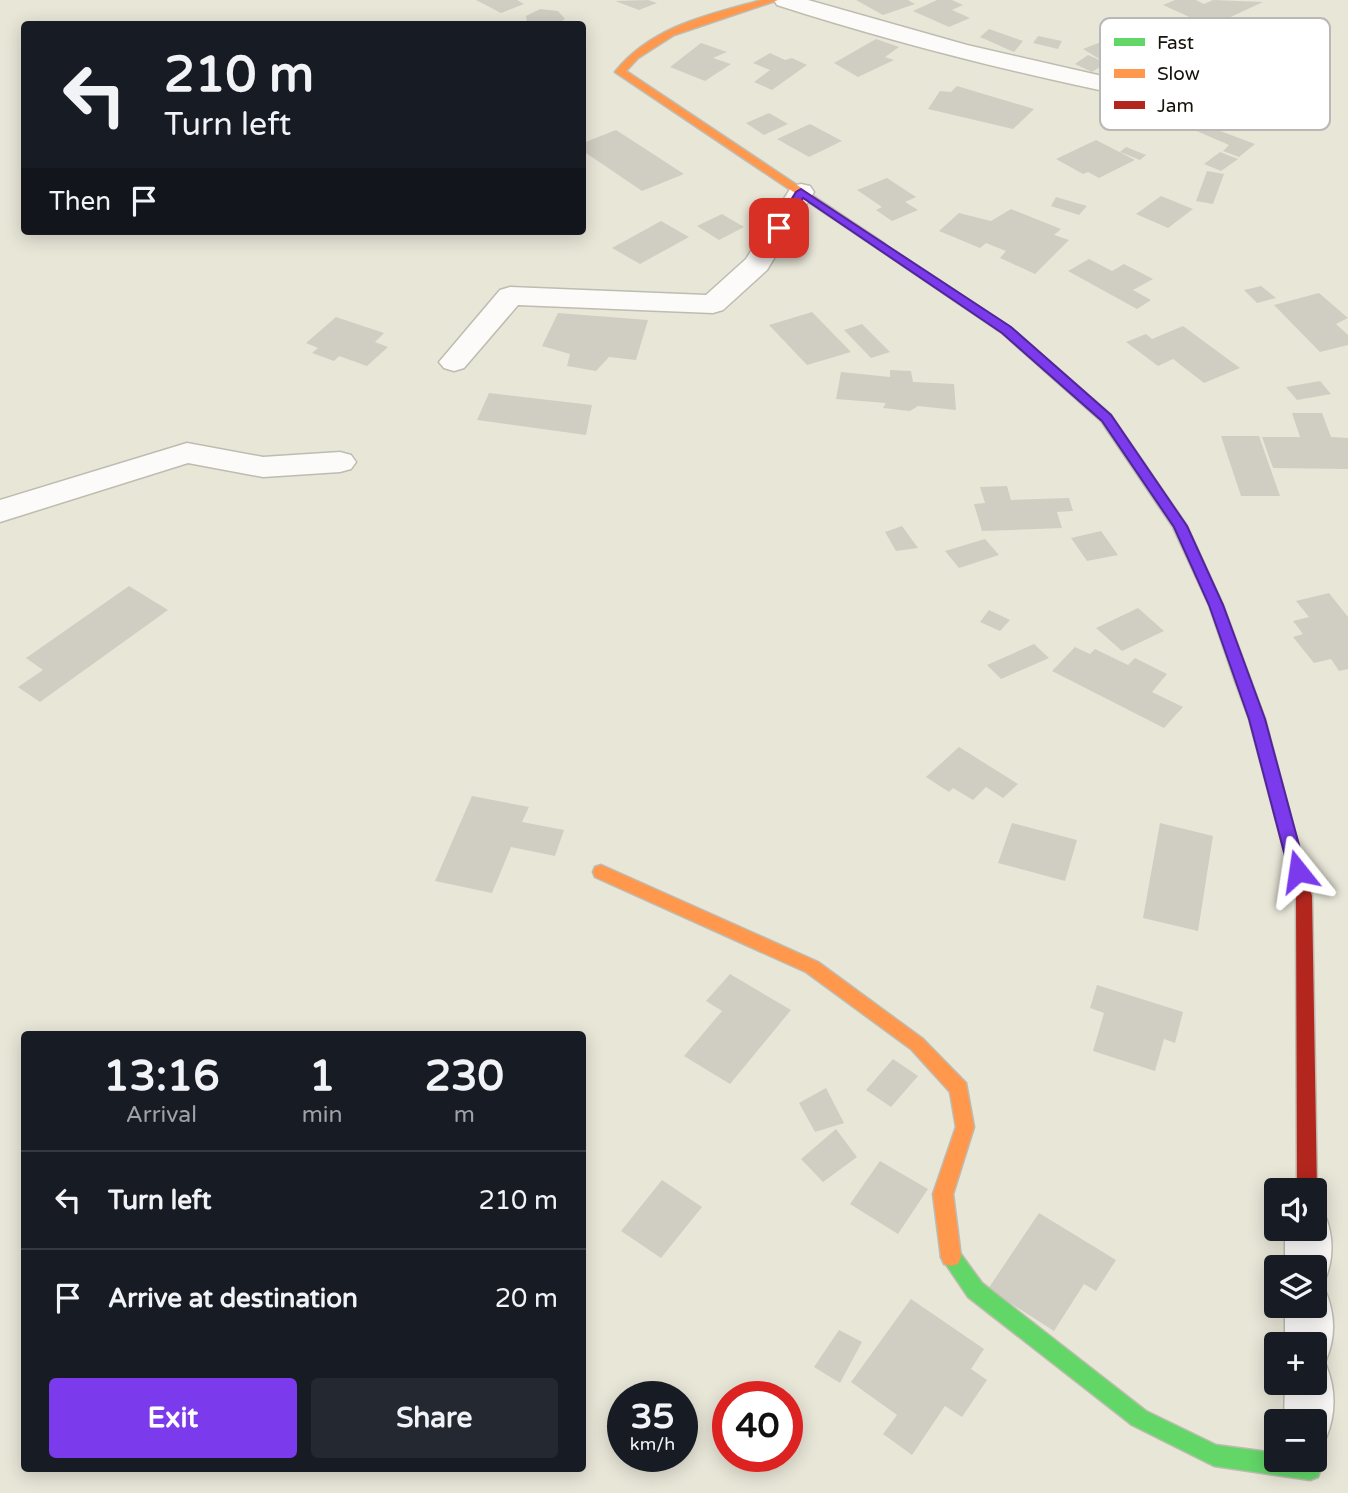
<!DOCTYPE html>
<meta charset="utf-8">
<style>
body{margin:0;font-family:"Varela Round",sans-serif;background:#242831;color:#f1f3f6;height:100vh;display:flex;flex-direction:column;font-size:26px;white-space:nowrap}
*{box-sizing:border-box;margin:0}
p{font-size:23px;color:#9ea1a6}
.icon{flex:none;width:38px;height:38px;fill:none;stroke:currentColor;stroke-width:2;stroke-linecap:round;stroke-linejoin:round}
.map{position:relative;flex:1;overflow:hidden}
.panel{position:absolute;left:21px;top:1031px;width:565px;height:441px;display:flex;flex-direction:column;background:#171b24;border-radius:7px;box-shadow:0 4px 18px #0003}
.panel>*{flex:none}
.guide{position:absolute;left:21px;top:21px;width:565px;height:214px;border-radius:7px;box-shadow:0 4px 18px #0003;background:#171b24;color:#f1f3f6;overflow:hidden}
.controls{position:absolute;left:1264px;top:1178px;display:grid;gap:14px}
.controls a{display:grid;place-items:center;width:63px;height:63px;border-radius:7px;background:#171b24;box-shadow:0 4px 18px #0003;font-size:35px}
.speed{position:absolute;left:607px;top:1381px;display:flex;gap:14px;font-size:35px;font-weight:700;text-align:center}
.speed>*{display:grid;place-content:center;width:91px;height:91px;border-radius:50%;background:#171b24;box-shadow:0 4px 18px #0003;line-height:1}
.speed small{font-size:18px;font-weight:400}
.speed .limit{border:10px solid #d22;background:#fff;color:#111}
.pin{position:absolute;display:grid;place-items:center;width:60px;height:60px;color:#fff;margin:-30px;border-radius:14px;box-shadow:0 4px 10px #0006}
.me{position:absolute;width:77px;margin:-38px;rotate:345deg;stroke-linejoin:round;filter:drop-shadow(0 0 5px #0008)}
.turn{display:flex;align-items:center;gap:24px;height:147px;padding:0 28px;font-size:32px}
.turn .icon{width:91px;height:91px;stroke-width:2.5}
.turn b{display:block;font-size:49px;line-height:60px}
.then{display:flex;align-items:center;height:66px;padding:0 28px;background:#0003;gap:14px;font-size:26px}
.eta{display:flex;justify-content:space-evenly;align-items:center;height:119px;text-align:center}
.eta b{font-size:42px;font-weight:700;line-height:49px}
.cta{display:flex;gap:14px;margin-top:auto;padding:14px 28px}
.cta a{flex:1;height:80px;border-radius:7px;background:#7c3aed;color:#fff;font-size:28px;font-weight:700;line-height:80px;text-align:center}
.cta a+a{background:#242831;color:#f1f3f6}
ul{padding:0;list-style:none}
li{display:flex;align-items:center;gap:21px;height:98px;padding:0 28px;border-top:2px solid #363941}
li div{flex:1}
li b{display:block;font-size:26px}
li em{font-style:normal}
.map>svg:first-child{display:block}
.building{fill:#d0cec2}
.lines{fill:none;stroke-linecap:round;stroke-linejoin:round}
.street-casing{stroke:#bebcb0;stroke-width:3}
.fast-casing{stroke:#bebcb0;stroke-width:3}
.slow-casing{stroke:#bebcb0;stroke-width:3}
.jam-casing{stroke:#bebcb0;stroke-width:3}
.street{fill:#fcfbf9;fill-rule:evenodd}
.fast{fill:#63d668;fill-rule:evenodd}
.slow{fill:#ff974d;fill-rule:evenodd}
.jam{fill:#b3261e;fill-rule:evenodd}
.route{fill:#7c3aed;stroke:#51269a;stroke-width:2}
.key{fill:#fff;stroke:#b9b8b6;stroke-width:2}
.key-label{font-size:19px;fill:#15130a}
</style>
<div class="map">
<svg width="1348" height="1493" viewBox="0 0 1348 1493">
<rect width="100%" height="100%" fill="#e8e6d7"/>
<path class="building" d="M476,0h41l7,4 -23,9z
M648,0l9,3 -18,7 -24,-9z
M856,0h52l7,4 -32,11z
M937,0h15l11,5 -11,5 18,8 -21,9 -36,-16z
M1175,0h21l8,4 9,-4 50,2 -41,19 10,5 -12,5 -57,-26z
M540,9l18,2 7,8 -7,5h-27l-4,-2 -1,-6z
M989,29l34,12 -9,11 -34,-15z
M1038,36l24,5 -4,8 -25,-6z
M876,39l23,8 -14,10 9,3 -36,17 -24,-14z
M1106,40l14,7 10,-3 17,9 -10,4 7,4 -23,9 -15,-7 -14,9 -17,-8 13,-9 18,8 -23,-14z
M701,43l26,9 -14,6 18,6 -26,17 -35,-14z
M770,53l15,7 7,-2 15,7 -35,25 -18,-8 16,-12 -17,-7z
M957,86l77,23 -21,20 -85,-20 12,-18 11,1z
M769,113l19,11 -24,11 -18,-12z
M1191,120l64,24 -16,13 -16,-6 6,-6 -44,-19z
M810,124l32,17 -33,16 -32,-18z
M616,130l68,44 -42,17 -59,-40v-8z
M1096,140l39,20 -36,18 -11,-6 -5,2 -27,-15z
M1126,147l20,8 -6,5 -20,-8z
M1220,152l18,7 -17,12 -17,-7z
M1207,171l17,3 -11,30 -17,-3z
M887,178l29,19 -11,5 13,8 -26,11 -16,-11 6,-3 -25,-17z
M1161,196l32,13 -25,19 -32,-14z
M1056,197l31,9 -8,9 -28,-9z
M1011,209l50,20 -7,6 15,5 -34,34 -35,-16 6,-7 -20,-8 -6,5 -41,-17 20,-18 32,8z
M722,214l22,13 -25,13 -22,-14z
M661,221l28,16 -49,27 -28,-16z
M1089,259l23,12 12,-7 29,15 -20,11 18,10 -14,9 -69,-38z
M1261,286l15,12 -19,5 -13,-13z
M1319,293l29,25 -12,6 12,11v10l-28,7 -46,-47z
M812,312l39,40 -44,13 -38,-40z
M558,313l90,7 -12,40 -27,-3 -13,14 -29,-5 3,-12 -28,-8z
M336,317l48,16 -9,9 13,5 -21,19 -28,-10 -5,5 -22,-8 6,-5 -12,-5z
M862,324l28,28 -19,6 -27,-28z
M1183,326l57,42 -36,15 -31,-24 -15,7 -32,-24 20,-8 6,5z
M890,370l21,1 2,11 41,2 2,26 -38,-4 -8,5 -27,-3 3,-5 -50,-4 5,-27 49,5z
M1320,381l11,13 -34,6 -11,-13z
M489,393l103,12 -6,30 -109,-15z
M1292,413h30l9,24 17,1v31l-75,-1 -11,-31h38z
M1221,436h38l21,60h-39z
M1007,486l4,14 58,-2 4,13 -16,1 5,16 -80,3 -8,-27 11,-1 -5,-16z
M902,526l16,22 -22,3 -11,-19z
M1101,531l17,24 -31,6 -16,-23z
M985,539l14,16 -40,13 -14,-17z
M129,586l39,24 -128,92 -22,-15 25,-17 -17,-12z
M1329,593l19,24v52l-9,2 -8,-12 -17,4 -21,-26 10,-3 -10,-13 16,-4 -13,-16z
M1138,608l26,23 -42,20 -26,-23z
M989,610l21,10 -10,11 -20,-9z
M1034,644l15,14 -48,21 -14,-14z
M1075,647l15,7 5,-5 33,16 7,-7 32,16 -15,18 31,15 -19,21 -112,-57z
M959,747l59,37 -15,14 -17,-11 -13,13 -20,-12 -4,4 -23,-15z
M472,796l57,11 -7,15 42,8 -9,26 -44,-9 -19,46 -57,-12z
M1012,823l65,17 -12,41 -67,-18z
M1160,823l53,13 -15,95 -55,-13z
M730,974l61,36 -61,74 -46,-28 38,-45 -16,-10z
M1097,985l86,27 -8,31 -11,-4 -9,32 -62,-20 11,-38 -14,-5z
M893,1059l25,17 -27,31 -25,-17z
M826,1088l18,35 -29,9 -16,-29z
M836,1129l21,28 -34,25 -22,-23z
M880,1161l48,28 -30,45 -48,-30z
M662,1180l40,27 -41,51 -40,-27z
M1039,1213l77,47 -20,31 -12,-7 -30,47 -66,-42z
M911,1299l73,50 -13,20 16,11 -25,37 -17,-11 -33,49 -29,-21 14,-19 -46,-33z
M839,1330l23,12 -22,41 -26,-16z"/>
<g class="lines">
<defs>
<path id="street" d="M774,0h34l159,45 179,41 3,5 -3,5 -9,2c-122,-25 -242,-55 -360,-93z
M801,184l9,2 4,6 -47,78 -44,40 -10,3 -195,-8 -54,63 -10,3 -10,-3 -5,-6 61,-72 10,-3 196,8 40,-36 46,-73z
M187,443l76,14 77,-5 11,3 5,7 -5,7 -11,3 -77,5 -75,-14 -188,59v-22z
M1314,1209l10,4c10,22 10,47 0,69l-9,4 10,4c10,23 11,47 1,70l-6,3 6,2c10,24 10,49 0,73l-12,5v-22h-30l1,-39h29v-38h-29v-38h29v-39h-29v-39h29z"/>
<path id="fast" d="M881,242l129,85 101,88 76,111 36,79 28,76 -3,4h-10l-3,-4 -26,-76 -36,-78 -72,-106 -99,-88 -125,-85v-4z
M951,1248l7,2 24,33 164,128 70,34 60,8v7h37l5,1 3,8 -3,8 -8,3 -96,-14 -82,-41 -164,-128 -27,-40 3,-7z"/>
<path id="slow" d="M762,0h16l-104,35 -36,23 -12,13 259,173v4h-8l-262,-176c37,-46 93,-57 147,-72z
M601,865l217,97 105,77 43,44 8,44 -21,67 8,63 -3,7 -7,2 -7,-2 -3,-7 -8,-63 23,-67 -6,-35 -39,-43 -105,-77 -211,-95 -2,-5 2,-5z"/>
<path id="jam" d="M1243,676l8,5 14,38 47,177 5,294 -3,5v-5h-17l-1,-294 -47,-177 -14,-38z"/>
</defs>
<use href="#street" class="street-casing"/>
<use href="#fast" class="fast-casing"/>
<use href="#slow" class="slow-casing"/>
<use href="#jam" class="jam-casing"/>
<use href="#street" class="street"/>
<use href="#fast" class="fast"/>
<use href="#slow" class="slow"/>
<use href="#jam" class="jam"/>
</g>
<path class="route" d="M801,189l210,138 100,88 76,111 36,79 42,114 41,152 -2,5h-12l-3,-5 -40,-152 -40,-114 -35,-78 -72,-106 -100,-88 -199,-135 -20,33h-8l-2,-3 23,-36z"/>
<rect x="1100" y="18" width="230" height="112" rx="10" class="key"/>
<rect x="1114" y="38" width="31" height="8" fill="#63d668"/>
<rect x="1114" y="69" width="31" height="9" fill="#ff974d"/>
<rect x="1114" y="101" width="31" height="8" fill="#b3261e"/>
<g class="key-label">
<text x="1157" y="49">Fast</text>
<text x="1157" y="80">Slow</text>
<text x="1157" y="112">Jam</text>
</g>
</svg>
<div class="controls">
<a><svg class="icon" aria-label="sound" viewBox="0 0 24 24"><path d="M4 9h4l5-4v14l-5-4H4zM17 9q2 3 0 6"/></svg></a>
<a><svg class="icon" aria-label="layers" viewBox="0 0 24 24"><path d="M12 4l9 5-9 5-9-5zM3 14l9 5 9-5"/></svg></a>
<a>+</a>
<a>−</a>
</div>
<div class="speed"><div>35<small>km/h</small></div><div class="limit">40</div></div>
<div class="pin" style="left:779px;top:228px;background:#d93025"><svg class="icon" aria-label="arrive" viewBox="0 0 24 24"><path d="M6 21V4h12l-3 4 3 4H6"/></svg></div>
<svg class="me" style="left:1298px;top:871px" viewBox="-20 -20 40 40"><path d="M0-17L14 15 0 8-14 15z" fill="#7c3aed" stroke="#fff" stroke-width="4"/></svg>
<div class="guide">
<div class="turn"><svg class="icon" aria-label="left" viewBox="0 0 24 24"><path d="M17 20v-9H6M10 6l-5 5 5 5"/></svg><div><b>210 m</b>Turn left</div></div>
<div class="then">Then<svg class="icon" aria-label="arrive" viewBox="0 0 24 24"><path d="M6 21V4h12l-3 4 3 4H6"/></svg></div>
</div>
<section class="panel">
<div class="eta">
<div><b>13:16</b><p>Arrival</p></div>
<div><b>1</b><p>min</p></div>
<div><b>230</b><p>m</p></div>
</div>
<ul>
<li><svg class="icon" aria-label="left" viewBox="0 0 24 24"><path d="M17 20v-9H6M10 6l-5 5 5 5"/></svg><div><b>Turn left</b></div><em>210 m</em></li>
<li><svg class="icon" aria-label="arrive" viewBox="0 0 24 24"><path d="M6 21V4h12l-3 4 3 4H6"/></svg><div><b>Arrive at destination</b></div><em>20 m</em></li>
</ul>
<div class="cta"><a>Exit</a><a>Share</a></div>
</section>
</div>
